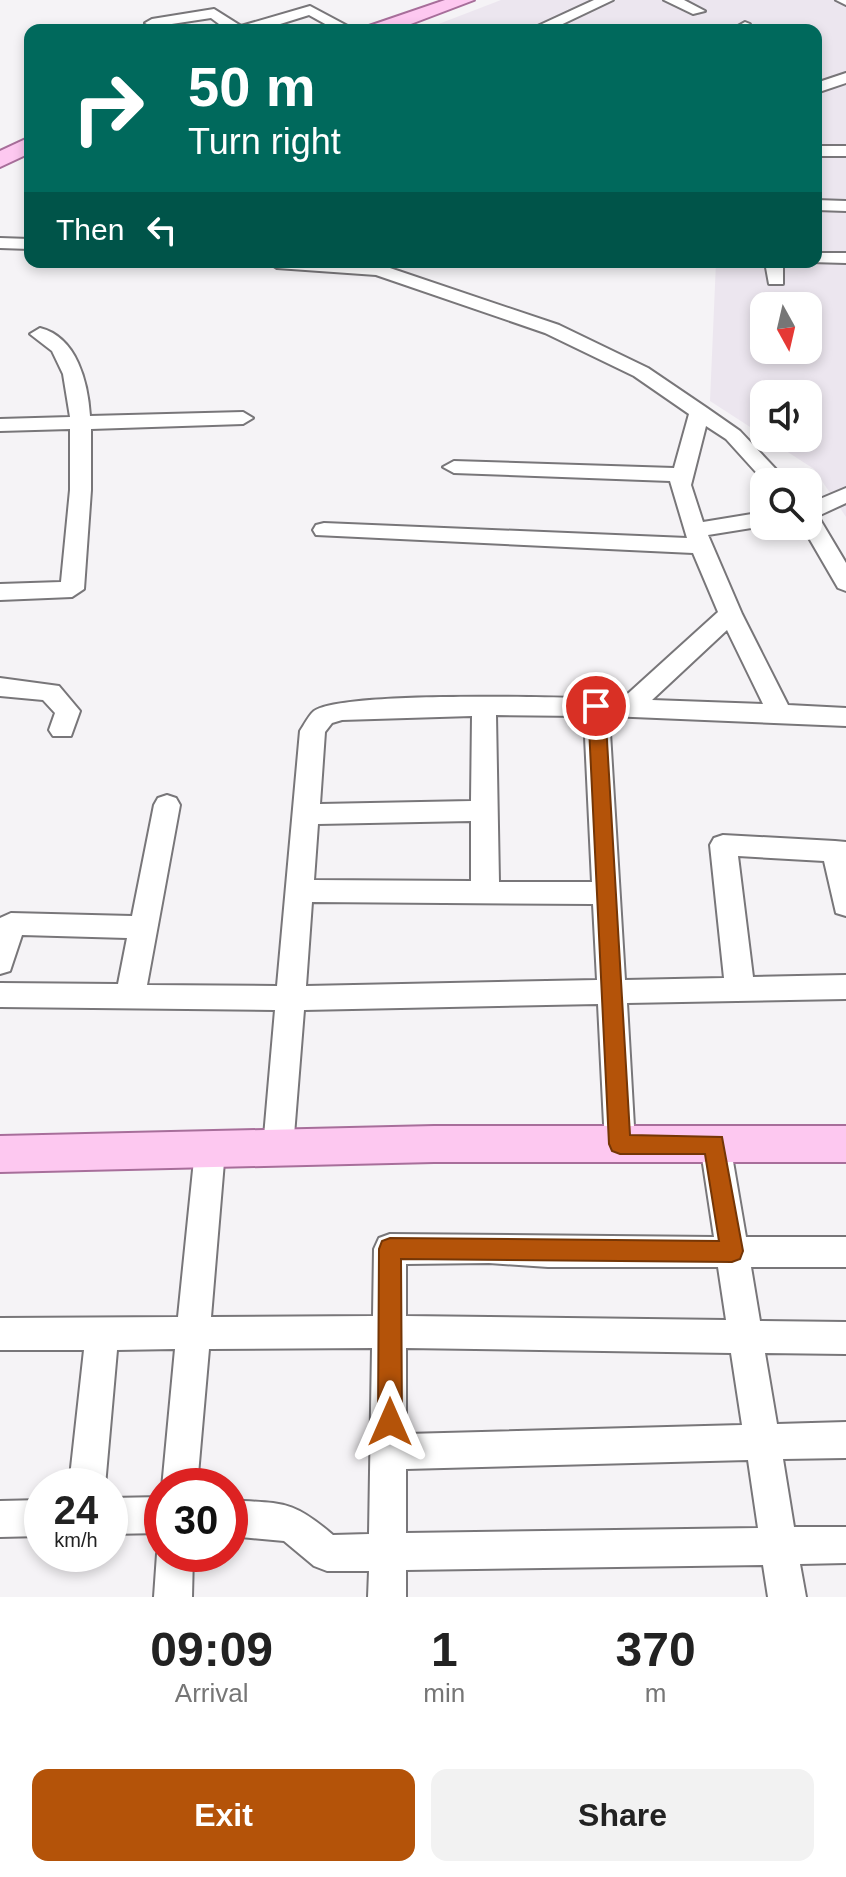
<!DOCTYPE html>
<style>
body{margin:0;font-family:Helvetica,sans-serif;background:#f2f2f2;color:#222;height:100vh;display:flex;flex-direction:column;font-size:30px;white-space:nowrap}
*{box-sizing:border-box;margin:0}
p{font-size:26px;color:#767676}
.icon{flex:none;width:44px;height:44px;fill:none;stroke:currentColor;stroke-width:2;stroke-linecap:round;stroke-linejoin:round}
.map{position:relative;height:1597px;overflow:hidden}
.drawer{display:flex;flex-direction:column;background:#fff;flex:1}
.drawer>*{flex:none}
.hud{position:absolute;left:24px;top:24px;width:798px;height:244px;border-radius:16px;box-shadow:0 4px 12px #0003;background:#00695c;color:#fff;overflow:hidden}
.needle{width:52px;rotate:172deg}
.controls{position:absolute;left:750px;top:292px;display:grid;gap:16px}
.controls a{display:grid;place-items:center;width:72px;height:72px;border-radius:16px;background:#fff;box-shadow:0 4px 12px #0003;font-size:40px}
.speed{position:absolute;left:24px;top:1468px;display:flex;gap:16px;font-size:40px;font-weight:700;text-align:center}
.speed>*{display:grid;place-content:center;width:104px;height:104px;border-radius:50%;background:#fff;box-shadow:0 4px 12px #0003;line-height:1}
.speed small{font-size:20px;font-weight:400}
.speed .limit{border:12px solid #d22;background:#fff;color:#111}
.pin{position:absolute;display:grid;place-items:center;width:68px;height:68px;color:#fff;margin:-34px;border:4px solid #fff;border-radius:50%;box-shadow:0 2px 8px #0007}
.me{position:absolute;width:88px;margin:-44px;rotate:0deg;stroke-linejoin:round;filter:drop-shadow(0 0 6px #0008)}
.turn{display:flex;align-items:center;gap:28px;height:168px;padding:0 32px;font-size:36px}
.turn .icon{width:104px;height:104px;stroke-width:2.5}
.turn b{display:block;font-size:56px;line-height:68px}
.then{display:flex;align-items:center;height:76px;padding:0 32px;background:#0003;gap:16px;font-size:30px}
.eta{display:flex;justify-content:space-evenly;align-items:center;height:136px;text-align:center}
.eta b{font-size:48px;font-weight:600;line-height:56px}
.primary-button{display:flex;gap:16px;margin-top:auto;padding:16px 32px}
.primary-button a{flex:1;height:92px;border-radius:16px;background:#b45309;color:#fff;font-size:32px;font-weight:600;line-height:92px;text-align:center}
.primary-button a+a{background:#f2f2f2;color:#222}
.map>svg:first-child{display:block}
.built{fill:#ece6ef;fill-rule:evenodd}
.lines{fill:none;stroke-linecap:round;stroke-linejoin:round}
.minor-casing{stroke:#787679;stroke-width:4}
.major-casing{stroke:#a76e9a;stroke-width:4}
.minor{fill:#fff;fill-rule:evenodd}
.major{fill:#fdc8f0;fill-rule:evenodd}
.route{fill:#b45309;stroke:#753606;stroke-width:2}
</style>
<div class="map">
<svg width="846" height="1597" viewBox="0 0 846 1597">
<rect width="100%" height="100%" fill="#f5f3f6"/>
<path class="built" d="M501,0h345v517l-32,-48 -48,-31h42v-44h-44v42l-54,-35 6,-139h100v-232h-393zM764,306h44v44h-44z"/>
<g class="lines">
<defs>
<path id="minor" d="M594,0h19l-63,30h-21z
M664,0h20l21,11 -12,3z
M836,0h10v5z
M310,6l45,24h-19l-27,-15 -48,15h-34l-16,-12 -59,9 -7,-4 7,-4 62,-10 27,17z
M745,22l5,2v6h-19z
M846,73v10l-30,10v-10z
M816,146h30v10h-30z
M816,200l30,1v10l-30,-1z
M0,238l30,1v10l-30,-1z
M816,253h30v10l-36,-1h6z
M268,262l110,2 181,61 89,43 59,40 33,23 48,51h-23l-39,-43 -20,-13 -15,59 12,37 61,-10v14l-56,9 34,79 46,91 58,3v18l-237,-10 16,264 99,-2 -14,-133 4,-7 9,-3 112,6 11,1v74l-10,-3 -12,-52 -86,-5 15,121 93,-2v24l-219,4 8,141 -4,10 -11,4 -11,-4 -4,-10 -7,-140 -294,6 -11,138 -4,10 -11,4 -11,-4 -4,-10 12,-138 -275,-3v-24l118,1 9,-46 -105,-3 -12,36 -10,3v-56l11,-5 121,3 22,-111 4,-7 9,-3 9,3 4,7 -33,180 130,1 23,-255c4,-6 9,-16 14,-20 29,-21 261,-13 308,-12l96,-87 -25,-59 -377,-18 -3,-5 3,-5 8,-2 363,15 -17,-57 -216,-8 -11,-6 11,-6 220,7 15,-54 -55,-38 -89,-43 -169,-58 -99,-7zM727,630l36,74 -111,-4zM496,715l88,1 8,166h-93zM472,716l-1,85 -151,3 5,-72 7,-9 10,-3zM471,821v60l-157,-1 4,-56zM312,902l281,2 4,76 -291,6z
M765,262h18v22h-14z
M40,328c37,9 48,55 50,88l153,-4 10,6 -10,6 -152,5v61l-7,99 -12,8 -72,3v-16l61,-2 9,-92v-61l-70,2v-12l70,-2 -7,-43 -11,-23 -22,-17z
M846,488v15l-28,13 28,47v28l-8,-3 -36,-62h6v-22z
M0,678l59,8 21,25 -9,25h-18l-4,-6 6,-17 -12,-13 -43,-4z
M715,1130l11,4 4,10 16,93h100v30h-95l9,54 86,1v32l-81,-1 12,71 69,-2v36l-63,1 11,68h52v36l-46,1 6,33h-38l-5,-32 -357,5v27h-38l1,-26h-42l-13,-5 -30,-25 -54,-5v-36c53,4 61,-1 103,35l36,-1 3,-186 -163,1 -12,137 -35,2 13,-139 -58,1 -12,136h-36l15,-136h-84v-32l178,-1 17,-167 4,-10 11,-4 11,4 4,10 -14,167 162,-1 1,-67 5,-11 11,-4 324,3 -14,-93 4,-10zM489,1263l59,4h170l8,53 -320,-4v-52zM406,1348l325,5 11,72 -336,9zM748,1460l10,68 -352,5v-64z
M162,1497v36l-52,1v-36z
M42,1500v36l-42,1v-36z
M162,1541v13h31l-1,43h-38l3,-43z"/>
<path id="major" d="M445,0h29l-79,30h-29l3,-4z
M30,137v16l-30,14v-16z
M434,1126h412v36h-412l-434,10v-36z"/>
</defs>
<use href="#minor" class="minor-casing"/>
<use href="#major" class="major-casing"/>
<use href="#minor" class="minor"/>
<use href="#major" class="major"/>
</g>
<path class="route" d="M596,700l9,6 25,429 92,2 21,114 -3,8 -8,3 -331,-3 1,163 -4,9 -8,3 -9,-3 -3,-9 1,-173 3,-8 8,-3 329,3 -14,-87h-85l-8,-3 -3,-7 -21,-438z"/>
</svg>
<div class="controls">
<a><svg class="needle" viewBox="-14 -14 28 28"><path d="M0-13l5 13h-10z" fill="#e53935"/><path d="M0 13l5-13h-10z" fill="#767676"/></svg></a>
<a><svg class="icon" aria-label="sound" viewBox="0 0 24 24"><path d="M4 9h4l5-4v14l-5-4H4zM17 9q2 3 0 6"/></svg></a>
<a><svg class="icon" aria-label="search" viewBox="0 0 24 24"><circle cx="10" cy="10" r="6"/><path d="M15 15l6 6"/></svg></a>
</div>
<div class="speed"><div>24<small>km/h</small></div><div class="limit">30</div></div>
<div class="pin" style="left:596px;top:706px;background:#d93025"><svg class="icon" aria-label="arrive" viewBox="0 0 24 24"><path d="M6 21V4h12l-3 4 3 4H6"/></svg></div>
<svg class="me" style="left:390px;top:1422px" viewBox="-20 -20 40 40"><path d="M0-17L14 15 0 8-14 15z" fill="#b45309" stroke="#fff" stroke-width="4"/></svg>
<div class="hud">
<div class="turn"><svg class="icon" aria-label="right" viewBox="0 0 24 24"><path d="M7 20v-9h11M14 6l5 5-5 5"/></svg><div><b>50 m</b>Turn right</div></div>
<div class="then">Then<svg class="icon" aria-label="left" viewBox="0 0 24 24"><path d="M17 20v-9H6M10 6l-5 5 5 5"/></svg></div>
</div>
</div>
<section class="drawer">
<div class="eta">
<div><b>09:09</b><p>Arrival</p></div>
<div><b>1</b><p>min</p></div>
<div><b>370</b><p>m</p></div>
</div>
<div class="primary-button"><a>Exit</a><a>Share</a></div>
</section>
